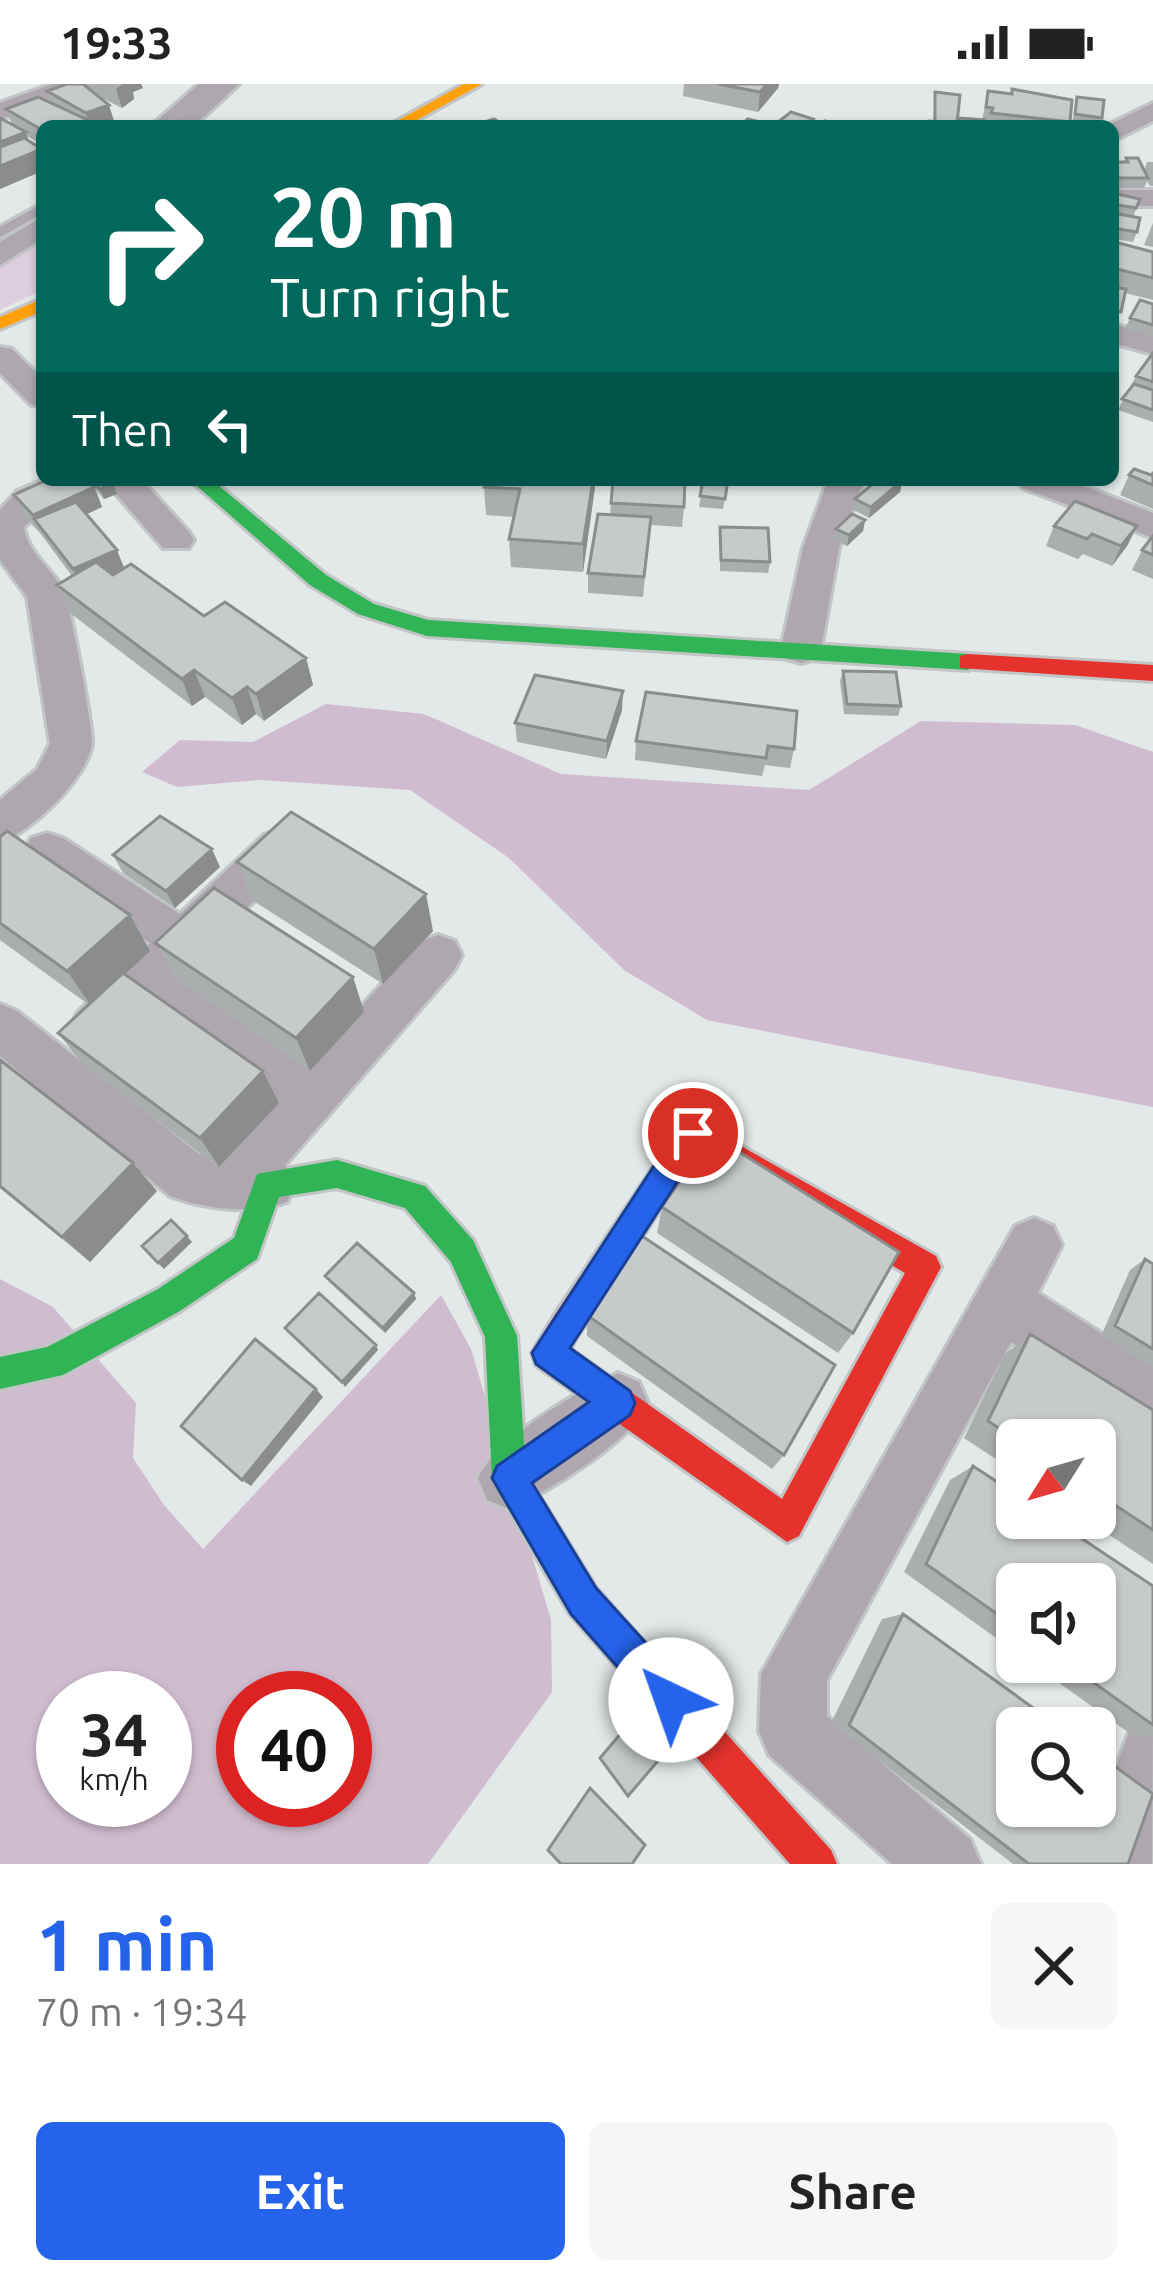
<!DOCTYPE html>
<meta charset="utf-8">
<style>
body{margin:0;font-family:Ubuntu,sans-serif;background:#f6f6f6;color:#222;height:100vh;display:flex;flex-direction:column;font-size:45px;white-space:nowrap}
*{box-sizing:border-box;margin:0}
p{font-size:39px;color:#767676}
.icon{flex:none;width:66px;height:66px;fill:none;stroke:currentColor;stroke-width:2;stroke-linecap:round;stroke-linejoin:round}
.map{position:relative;height:1780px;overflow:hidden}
.panel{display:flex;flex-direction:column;background:#fff;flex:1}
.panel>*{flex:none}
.top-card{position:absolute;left:36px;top:36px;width:1083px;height:366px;border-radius:18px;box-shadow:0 3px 9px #0004;background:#00695c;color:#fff;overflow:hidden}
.needle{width:78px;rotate:233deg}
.controls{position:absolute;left:996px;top:1335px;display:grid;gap:24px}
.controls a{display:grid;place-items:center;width:120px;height:120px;border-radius:18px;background:#fff;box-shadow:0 3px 9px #0004;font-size:60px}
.speed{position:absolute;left:36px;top:1587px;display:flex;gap:24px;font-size:60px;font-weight:700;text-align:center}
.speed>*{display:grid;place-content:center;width:156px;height:156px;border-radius:50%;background:#fff;box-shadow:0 3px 9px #0004;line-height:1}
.speed small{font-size:30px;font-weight:400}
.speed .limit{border:18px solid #d22;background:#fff;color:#111}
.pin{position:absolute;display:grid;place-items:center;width:102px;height:102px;color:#fff;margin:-51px;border:6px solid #fff;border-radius:50%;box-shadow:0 3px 12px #0007}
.me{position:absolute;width:132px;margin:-66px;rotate:318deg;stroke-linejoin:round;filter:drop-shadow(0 0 9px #0008)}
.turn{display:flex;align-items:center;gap:42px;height:252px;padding:0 36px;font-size:54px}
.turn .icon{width:156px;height:156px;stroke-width:2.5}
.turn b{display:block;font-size:84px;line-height:102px}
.then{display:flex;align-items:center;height:114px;padding:0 36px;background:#0003;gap:24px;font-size:45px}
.round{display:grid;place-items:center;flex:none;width:126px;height:126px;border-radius:18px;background:#f6f6f6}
.head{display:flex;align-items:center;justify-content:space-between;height:204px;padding:0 36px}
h1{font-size:72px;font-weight:700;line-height:90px;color:#2563eb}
.button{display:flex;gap:24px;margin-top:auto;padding:24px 36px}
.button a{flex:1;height:138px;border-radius:18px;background:#2563eb;color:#fff;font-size:48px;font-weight:700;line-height:138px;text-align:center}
.button a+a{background:#f6f6f6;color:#222}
.status{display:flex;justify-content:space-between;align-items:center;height:84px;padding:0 60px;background:#fff;direction:ltr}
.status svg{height:33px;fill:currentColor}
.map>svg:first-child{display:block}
.green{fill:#dccedc}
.forest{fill:#d0bccf;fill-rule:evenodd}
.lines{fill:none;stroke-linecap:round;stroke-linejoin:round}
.lane-casing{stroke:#c2c5c5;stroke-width:6}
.street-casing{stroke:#c2c5c5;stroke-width:6}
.fast-casing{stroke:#c2c5c5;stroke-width:6}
.slow-casing{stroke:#c2c5c5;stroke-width:6}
.jam-casing{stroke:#c2c5c5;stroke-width:6}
.lane{fill:#aea7af;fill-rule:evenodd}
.street{fill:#aea7af;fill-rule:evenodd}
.fast{fill:#30b455;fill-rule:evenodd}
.slow{fill:#ff9f0a;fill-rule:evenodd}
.jam{fill:#e5322d;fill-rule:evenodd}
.wall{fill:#aaaeae}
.shaded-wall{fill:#8b8d8d}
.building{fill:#c6caca;stroke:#8b8d8d;stroke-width:3}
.route{fill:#2563eb;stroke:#184099;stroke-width:3}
</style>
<div class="status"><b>19:33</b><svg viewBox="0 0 49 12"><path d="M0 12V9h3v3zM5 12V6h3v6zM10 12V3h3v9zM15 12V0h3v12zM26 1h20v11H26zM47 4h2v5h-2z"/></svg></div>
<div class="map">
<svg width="1153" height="1780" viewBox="0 0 1153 1780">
<rect width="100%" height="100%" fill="#e3e8e8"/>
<path class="green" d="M42,153v53l-42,20v-47z"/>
<path class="forest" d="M326,620l98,10 137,60 248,16 112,-69 154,4 78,27v355l-446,-87 -83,-50 -115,-112 -99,-68 -150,-10 -83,7 -35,-15 38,-32 73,2z
M0,1195l53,28 83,96 -3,55 31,47 39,44 238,-254 30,54 80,271 1,72 -124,172h-428zM63,1614h102v102h-102zM243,1614h102v102h-102z"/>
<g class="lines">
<defs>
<path id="lane" d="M199,0h14l-48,42h-14z
M42,120v10l-42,23v-10z"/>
<path id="street" d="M52,0h35l-87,36v-17z
M212,0h27l-45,42h-28z
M1153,19v18l-40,20v-15h-7z
M1113,106h40v16h-40z
M42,133v22l-42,26v-23z
M1113,240l40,11v19l-40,-11z
M0,263l12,2 30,30v28l-12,-3 -30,-31z
M43,396h49c-14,18 -45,23 -68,47 4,30 33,43 42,70 5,16 28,135 26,147 -5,34 -60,88 -92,98v-42l37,-31 13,-25 -23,-147 -27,-37v-50l17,-19z
M104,396h38l47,52 5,8 -5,8h-26z
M828,396h36l-25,68 -18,101 -6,10 -14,4 -14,-4 -6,-10 22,-101z
M1017,396h51l85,33v25l-130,-50z
M280,745l16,6 6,12 -6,12 -120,120 130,88 115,-126 17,-6 17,6 7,14 -7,14 -170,196 10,19 -8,18c-35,13 -82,7 -117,-6l-170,-140v-52l17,7 182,143 26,2 49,-54 -130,-91c-21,21 -35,43 -66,31l-8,-15 8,-15 72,-69 -119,-79 -6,-13 6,-13 16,-5 16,5 117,76 84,-79z
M1034,1134l19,8 9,19 -24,48 115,73v64l-21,-9 -121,-79 -184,338v36l143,123 11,25h-89l-123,-109 -10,-24 2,-57 254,-448z
M618,1289l21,9 9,21c-16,38 -100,89 -139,106l-22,-9 -9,-22c16,-38 101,-88 140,-105z
M1153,1638l-1,142h-72l49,-132z"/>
<path id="fast" d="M190,396h22l114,95 48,29 54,16 540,34 11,8 -11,8 -541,-34 -69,-22 -48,-29z
M337,1076l88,26 48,54 44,96 9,138 70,114 63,71 6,13 -6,13 -13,6 -13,-6 -63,-71 -73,-124 -5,-12 -7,-141 -34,-75 -46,-54 -68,-20 -58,9 -22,62 -77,52 -117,64 -63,14v-32l47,-10 111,-58 76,-51 23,-64z"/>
<path id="slow" d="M464,0h18l-76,42h-18z
M42,215v12l-42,18v-12z
M693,1035l10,4 5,10 -5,10 -125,192 -11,5 -11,-5 -5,-11 5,-11 127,-190z"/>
<path id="jam" d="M968,570l185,11v16l-193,-13v-12z
M693,1035l243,137 5,11 -142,269 -12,6 -251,-177 -4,-12 24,-40 11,-5 11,5 5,11 -13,25 212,150 123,-226 -222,-130 -5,-10 5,-10z
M646,1569l13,6 172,191 6,14h-47l-157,-179 -6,-13 6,-13z"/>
</defs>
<use href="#lane" class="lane-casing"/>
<use href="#street" class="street-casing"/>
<use href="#fast" class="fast-casing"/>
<use href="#slow" class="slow-casing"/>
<use href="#jam" class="jam-casing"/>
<use href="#lane" class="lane"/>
<use href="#street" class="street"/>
<use href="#fast" class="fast"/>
<use href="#slow" class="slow"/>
<use href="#jam" class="jam"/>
</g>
<path class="wall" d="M67,0h74l2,4 -10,4 1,7 -12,9 -22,-11 15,27 -6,2h-67v19l-15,-9 15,35 -42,18v-71l12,6 -6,-15 45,-6 -4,-12z
M684,0h95l-1,4 -20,24 -75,-16z
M988,7l82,31 -2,4h-139l4,-4 2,-30 22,31 25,-3z
M1077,13l25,21 -3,8 -27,-2z
M1126,74l18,12 3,-8h6v24h-3l-3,-5 -3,7h-31v-26h11z
M1140,115l-7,18 4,15 -4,10 -20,-3v-35z
M1153,139v24l-9,-2z
M1153,168v48l-28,-7 -8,29 -4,-1v-68z
M1153,220v32l-28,-7 5,-11z
M1153,269v69l-35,-12 18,-34z
M1153,389v36l-33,-14 9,-20h22z
M90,396h20l7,14 -13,5 -8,-9 6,17 -16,7 38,54 80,48 102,42 7,27 -49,36 -8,-7 -14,11 -37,-28 -13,9 -122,-93 -13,-28 15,-9 -32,-43 -17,-18 -9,-20 77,-11z
M613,396l71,27 -2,20 -32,-2 -7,72 -55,-4v-20l22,-58z
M703,396h25l-5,29 -24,-2z
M1062,396h21l-5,6z
M902,397l-2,11 -31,26 -17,-9 3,-10z
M484,403h111l-12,85 -72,-5 -2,-28 5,-22 -28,-2z
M865,436l-2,11 -16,15 -14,-7 3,-10z
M1054,442h83l-10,20 -15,20 -29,-12 -5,5 -32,-13z
M720,443l50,35 -2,11 -48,-2z
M1153,452v43l-21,-9 10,-20z
M843,587l58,35 -3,10 -54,-2 -4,-33z
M622,626l-16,49 -89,-17 -2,-19z
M797,627l-3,38 -4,19 -25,-3 -3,11 -127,-16 1,-19z
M0,753l150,114 -24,23 153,129 -60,64 -135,-101 -26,-33 31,-28 -89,-65z
M113,771l107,12 -45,41 -52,-35z
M237,778l196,69 -50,53 -131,-84z
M155,859l198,34 11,35 -54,59 -135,-92z
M0,976l157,131 -67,71 -90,-74z
M662,1123l191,126 -15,20 -181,-120z
M1145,1175l8,5v104l-52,-32 29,-66z
M325,1192l89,17 2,6 -31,34 -56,-51z
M587,1231l197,140 -12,14 -185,-133z
M1030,1250l123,76v154l-69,-46h11v-78h-78v33l-53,-35 40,-83z
M973,1382l180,120v151l-21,-2 -102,-73h65l-78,-78v69l-113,-81 46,-92z
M903,1530l225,250h-115l-182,-141 51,-104z"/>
<path class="shaded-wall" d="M123,0h18l2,4 -10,4 1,7 -12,9 -6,-19z
M767,0h12l-1,4 -20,24 2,-20z
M109,21l6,19 -6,2h-27l7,-3 -3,-10z
M26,48l6,19 -32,11v-20z
M42,65v22l-42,18v-23z
M593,396h3l-1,7 -12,85v-28z
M902,397l-2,11 -31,26 2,-11z
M113,399l4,11 -13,5 -4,-10z
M94,403l8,20 -57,27 -9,-12 -3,-7z
M865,436l-2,11 -16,15 2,-11z
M1137,442l-10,20 -15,20 9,-20z
M117,466l8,20 -43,18 -9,-19z
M306,574l7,27 -49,36 -8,-27z
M194,586l11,27 -13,9 -10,-27z
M247,603l9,27 -14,11 -10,-27z
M623,607l-1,19 -16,49 1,-18z
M212,765l8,18 -45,41 -9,-17z
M426,810l7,37 -50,53 -9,-35z
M130,831l20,36 -59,55 -24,-35z
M353,893l11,35 -54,59 -14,-33z
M263,987l16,32 -60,64 -19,-29z
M133,1079l24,28 -67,71 -28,-25z
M187,1152l5,6 -28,27 -6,-6z
M414,1209l2,6 -31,34 -2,-5z
M376,1261l2,5 -33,37 -3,-5z
M316,1305l7,8 -72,89 -9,-6z"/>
<path class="building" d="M67,0h16l26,21 -23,8 -39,-22z
M718,0h49l-7,8z
M1012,5l60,11 -2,22 -79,-9 2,-5 -7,-1 2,-16 24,3z
M935,8l25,3 -3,28 3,-5 24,2v6h-55l1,-5 5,1z
M38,13l54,25 -10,4h-40v4l-36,-21z
M1077,13l27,3 -2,18 -27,-4z
M791,28l22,7 -9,7h-11l-15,-4z
M0,34l26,14 -26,10z
M494,35l12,7h-34z
M748,35l28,7h-37z
M825,37l20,5h-26z
M24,54l18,11 -42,17v-19z
M1126,74h12l10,20h-35v-16h15z
M1117,110l23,5 -4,9 -23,-4z
M1113,129l27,5 -3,14 -24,-4z
M1119,159l34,9v26l-40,-10v-15z
M1113,203l13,2 -5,23 -8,-2z
M1140,216l13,4v21l-23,-7z
M1153,269v29l-17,-6z
M1134,300l19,6v20l-31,-11z
M1134,385l17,6 2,-2v12l-24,-10z
M47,396h40l7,7 -61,28 -19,-20z
M92,396h18l3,3 -13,6z
M485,396h108l-10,64 -74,-5 11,-50 -36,-2z
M613,396h72l-1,27 -73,-4z
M703,396h25l-3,19 -25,-3z
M877,396l25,1 -31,26 -16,-8z
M1075,417l62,25 -16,20 -29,-12 -5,5 -33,-13z
M76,418l41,48 -44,19 -39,-50z
M598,430l53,3 -7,60 -56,-4z
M852,430l13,6 -16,15 -13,-6z
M720,443l48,1 2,34 -49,-2z
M1153,452v19l-11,-5z
M96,478l17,13 18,-11 73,52 21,-14 81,56 -50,36 -9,-7 -15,11 -38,-28 -12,9 -125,-94z
M843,587l53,1 5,34 -54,-2z
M535,591l88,16 -16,50 -92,-18z
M646,608l151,19 -3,38 -26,-3 -2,12 -130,-17z
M291,728l135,82 -52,55 -137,-87z
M160,732l52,33 -46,42 -53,-36z
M7,747l123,84 -63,56 -67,-48v-86z
M214,804l139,89 -57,61 -141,-95z
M123,889l140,98 -63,67 -142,-105z
M0,976l133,103 -71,74 -62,-51z
M712,1051l187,117 -46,81 -191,-126z
M171,1136l16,16 -29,27 -16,-17z
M642,1152l193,129 -51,90 -197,-140z
M357,1159l57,50 -31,35 -58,-52z
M1145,1175l8,5v85l-38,-23z
M319,1209l57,52 -34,37 -57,-54z
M1030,1250l123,76v120l-58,-38v-52h-78l-29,-19z
M255,1255l61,50 -74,91 -61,-54z
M973,1382l44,29v23h34l102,68v139l-88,-63h30v-78h-78v44l-91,-64z
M903,1530l158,114h-44v78h78v-54l58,42 -25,70h-99l-180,-139z
M628,1641l29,37 -29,34 -28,-38z
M590,1704l55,57 -13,19h-71l-13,-14z"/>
<path class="route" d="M693,1035l10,4 5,10 -5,9 -133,206 60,43 5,12 -5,12 -98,68 64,105 89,98 5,14 -5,13 -14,6 -13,-6 -87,-99 -79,-136 5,-12 92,-64 -53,-38 -4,-11 150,-230z"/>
</svg>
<div class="controls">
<a><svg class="needle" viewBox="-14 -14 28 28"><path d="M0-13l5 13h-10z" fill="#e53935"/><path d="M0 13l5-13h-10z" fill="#767676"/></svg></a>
<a><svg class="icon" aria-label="sound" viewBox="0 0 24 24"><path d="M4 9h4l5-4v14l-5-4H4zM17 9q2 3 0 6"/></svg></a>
<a><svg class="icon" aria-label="search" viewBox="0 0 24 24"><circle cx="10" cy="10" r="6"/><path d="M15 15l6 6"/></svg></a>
</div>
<div class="speed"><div>34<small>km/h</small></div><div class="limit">40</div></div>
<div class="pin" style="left:693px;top:1049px;background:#d93025"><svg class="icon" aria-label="arrive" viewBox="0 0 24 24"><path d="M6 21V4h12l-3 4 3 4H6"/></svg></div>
<svg class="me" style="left:671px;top:1616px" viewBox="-20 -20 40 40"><circle r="19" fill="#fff"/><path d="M0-13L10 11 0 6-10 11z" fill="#2563eb"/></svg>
<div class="top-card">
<div class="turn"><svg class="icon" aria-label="right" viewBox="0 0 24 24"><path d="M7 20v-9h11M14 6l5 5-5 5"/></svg><div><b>20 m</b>Turn right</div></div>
<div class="then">Then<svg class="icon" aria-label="left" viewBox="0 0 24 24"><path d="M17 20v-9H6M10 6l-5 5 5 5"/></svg></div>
</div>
</div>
<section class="panel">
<div class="head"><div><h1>1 min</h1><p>70 m · 19:34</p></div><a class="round"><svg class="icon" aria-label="close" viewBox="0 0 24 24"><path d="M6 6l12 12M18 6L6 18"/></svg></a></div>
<div class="button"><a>Exit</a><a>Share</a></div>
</section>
